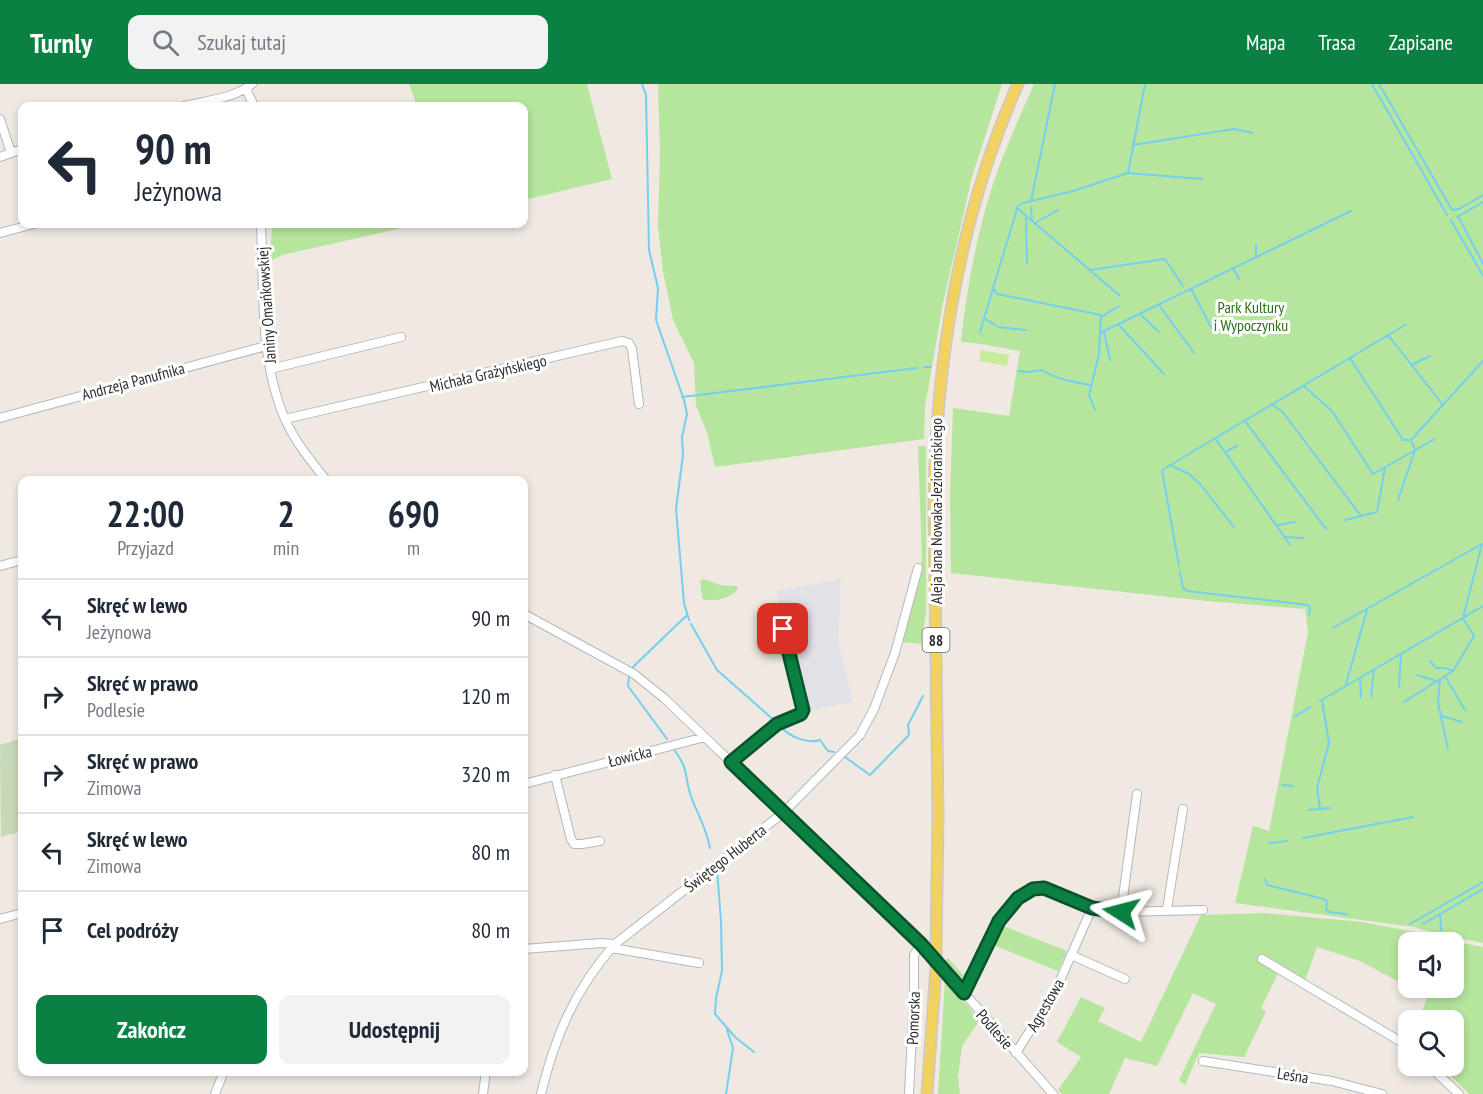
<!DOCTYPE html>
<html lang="pl">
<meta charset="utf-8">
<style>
body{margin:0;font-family:"PT Sans Narrow",sans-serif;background:#f2f2f3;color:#1f2937;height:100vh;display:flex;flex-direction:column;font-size:22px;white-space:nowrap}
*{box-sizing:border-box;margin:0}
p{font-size:20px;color:#747a83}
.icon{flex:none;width:33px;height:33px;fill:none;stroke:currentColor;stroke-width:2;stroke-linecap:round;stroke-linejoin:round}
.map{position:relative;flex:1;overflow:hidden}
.drawer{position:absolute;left:18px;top:392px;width:510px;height:600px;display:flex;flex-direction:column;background:#fff;border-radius:12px;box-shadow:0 3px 9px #0003}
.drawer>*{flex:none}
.top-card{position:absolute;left:18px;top:18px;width:510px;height:126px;border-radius:12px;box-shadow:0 3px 9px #0003;background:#fff;color:#1f2937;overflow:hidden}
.buttons{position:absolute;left:1398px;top:848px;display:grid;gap:12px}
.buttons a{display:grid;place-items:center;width:66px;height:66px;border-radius:12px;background:#fff;box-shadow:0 3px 9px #0003;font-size:30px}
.pin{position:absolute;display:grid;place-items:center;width:51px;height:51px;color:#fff;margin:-26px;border-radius:12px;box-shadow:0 3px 9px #0006}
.me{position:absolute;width:66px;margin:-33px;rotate:279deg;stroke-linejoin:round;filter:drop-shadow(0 0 4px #0008)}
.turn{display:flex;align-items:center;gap:21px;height:126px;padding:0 18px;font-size:27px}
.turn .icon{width:78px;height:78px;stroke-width:2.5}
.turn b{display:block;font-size:42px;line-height:51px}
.eta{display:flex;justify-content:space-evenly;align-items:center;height:102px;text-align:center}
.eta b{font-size:36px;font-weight:700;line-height:42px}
.action{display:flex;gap:12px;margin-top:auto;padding:12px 18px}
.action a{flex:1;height:69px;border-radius:12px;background:#0b8043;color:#fff;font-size:24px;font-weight:700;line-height:69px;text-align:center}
.action a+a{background:#f2f2f3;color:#1f2937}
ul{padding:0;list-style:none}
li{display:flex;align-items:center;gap:18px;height:78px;padding:0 18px;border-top:2px solid #e0e1e3}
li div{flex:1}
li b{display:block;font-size:22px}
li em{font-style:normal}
header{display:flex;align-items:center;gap:36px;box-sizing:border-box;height:84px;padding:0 30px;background:#0b8043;color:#fff}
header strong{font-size:28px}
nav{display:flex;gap:33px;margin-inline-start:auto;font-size:21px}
.search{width:420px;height:54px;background:#f2f2f3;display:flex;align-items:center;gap:15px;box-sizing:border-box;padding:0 21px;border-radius:12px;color:#747a83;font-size:22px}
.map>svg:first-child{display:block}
.industrial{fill:#e3e1e8}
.green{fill:#b6e59e}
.cemetery{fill:#c8d9b8}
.pitch{fill:#c9ec9a}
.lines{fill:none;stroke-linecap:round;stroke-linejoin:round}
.stream{stroke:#75cff0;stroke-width:2}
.minor-casing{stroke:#b4b7c1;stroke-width:10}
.major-casing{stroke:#c9c9c9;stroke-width:13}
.minor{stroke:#fff;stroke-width:8}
.major{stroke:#f2d163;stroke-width:10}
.major-bridge-casing{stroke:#c9c9c9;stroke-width:13;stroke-linecap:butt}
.major-bridge{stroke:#f2d163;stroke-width:10}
.route-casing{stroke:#07532c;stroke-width:15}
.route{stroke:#0b8043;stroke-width:10}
.labels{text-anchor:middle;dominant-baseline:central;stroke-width:6;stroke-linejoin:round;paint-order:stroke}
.shield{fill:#fff;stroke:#6d6d6d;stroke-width:1.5}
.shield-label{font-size:15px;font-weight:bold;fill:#2e2e2e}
.street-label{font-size:16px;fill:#2e2e2e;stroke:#fff}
.park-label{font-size:16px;fill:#2c6e1b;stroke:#fff}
</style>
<header>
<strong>Turnly</strong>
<div class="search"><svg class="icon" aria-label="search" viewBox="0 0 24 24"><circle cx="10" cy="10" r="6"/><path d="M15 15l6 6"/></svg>Szukaj tutaj</div>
<nav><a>Mapa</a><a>Trasa</a><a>Zapisane</a></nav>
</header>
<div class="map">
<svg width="1483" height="1010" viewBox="0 0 1483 1010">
<rect width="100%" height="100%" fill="#efe9e1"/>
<path class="industrial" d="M841,495l-3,62 15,61 -47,9 -30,-120z"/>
<path class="green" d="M409,0h178l25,95 -88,21v-94h-107z
M658,0h344l-30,93 -29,126 -18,104 -1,32 -209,28 -8,-35 -11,-26 -2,-43 -21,-43 -10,-49 -5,-44 2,-73z
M1034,0h449v859l-41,-8 -28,-8 -179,-24 18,-77 16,5 39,-199 -3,-23 -99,-8 -255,-28 -1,-77 3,-88 56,8 11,-65 -45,-8 -14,-1c5,-50 15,-103 30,-152 12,-36 28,-72 43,-106z
M273,140h147l-138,31 -14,7z
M918,362h8v167l-5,31 -18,-2 19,-82z
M703,495l17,6 16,1 2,3c-8,10 -22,12 -34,11l-2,-3 -2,-16z
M1265,829l97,9 75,14 -2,6h-27v45h11l-1,5 -58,-31 -43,-14 -12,34 -26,-10 -18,37 5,4 -22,45 -45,-4 -14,32 -6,-5 37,-76 -23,-11 -36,73 -32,-8 -16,36h-47l-4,-4 23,-33 -24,-15 24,-45 24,11 -7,13 43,21 60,-127z
M993,838l74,29 -9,20 -67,-27 -21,46 -25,-29 3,-3 15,17 8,-10 3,-11z
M1446,856l37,7v147h-14l-29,-29h14v-45h-35l12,-33h23v-45h-8z
M945,896l35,40 -18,26 -4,31 2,17h-22z"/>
<path class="cemetery" d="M22,654v93l-21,6 -1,-92z"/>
<path class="pitch" d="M981,266l28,5 -2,11 -28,-5z"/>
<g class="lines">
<path class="stream" d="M642,0l4,11 3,155 9,38 -2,32 28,80 3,14 -5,23 1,18 -7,54 8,94 5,17
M1372,0l75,131
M1379,0l73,126 7,-1 24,-14
M1133,61l101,-16 19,4
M1128,89l74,6
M1031,117l24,-117
M1031,123l1,12
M1017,124l102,87
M1458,132l25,48
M1457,133l26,-15
M1026,134l1,45
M1451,136l32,56
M1035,139l23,-13
M1256,161v12
M1233,184l6,11
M1090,186l75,-11 18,27
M1191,205l21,40
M1159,221l35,48
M1140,230l19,18
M1101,233l18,-11
M984,234l14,9 28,3
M1119,241l45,49
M980,248l13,-43
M1104,248l6,28
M1100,249l251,-122
M1388,251l55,70
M1350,274l53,82h8l4,10 -17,50
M1411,281l19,-9
M924,283h7
M1018,287l9,1 15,-2c13,9 32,12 48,15
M1304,302l28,25 41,63 62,-35
M682,313l235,-29
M1271,320l11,7 79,105
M1095,326l-6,-15 10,-41 2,-39 -104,-21 -4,-6 25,-82 5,-3 50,-12 55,-18 17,-89
M1245,337l81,108
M1215,354l75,107
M1411,356l72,-79
M1225,368l12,-6
M1170,381l19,9 11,10 34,43
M1345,436l32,-8 8,-44
M1277,441l18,-3
M1285,453l18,1
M1179,482l-17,-96 243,-145
M1180,488l3,16 4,3 121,14 2,2 -1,8
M691,540l26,46 58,51
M1333,544l149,-84
M1430,577l6,7h9l8,3
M633,583l54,-52
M1417,591l19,6
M629,592l-1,10 39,53
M1445,592l20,34
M1360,595l1,18
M1440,595l-2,24 10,46
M1347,601l-1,-1 21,-74
M1399,603l2,-33
M1371,613l3,-27
M1320,617l163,-95
M1404,618l49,-31 21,-35 -11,-18 19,-74
M1442,632l20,6
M1295,633l15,-10
M782,644c8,9 26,16 38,12l8,11 6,1
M675,667c15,20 9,28 17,48 6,16 15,31 18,49
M845,673l25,18 39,-40 -1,-10 15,-29
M1282,701l11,1
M1320,725l-3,-21 12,-45 -7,-43
M1308,726l22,-2
M1303,754l110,-21
M1269,759l18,-2
M717,785l4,52 1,50 -6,27 -1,16 20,23 19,15
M1265,795l2,6 57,14 3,2 -1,8 3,3 18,2
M1440,830l1,16
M1410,840l73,-42
M1423,840l60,-35
M726,1010l7,-46 -6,-18"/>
<defs>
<path id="minor" d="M246,5l8,17
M184,22c21,-5 51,-8 68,-22
M0,35l11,34
M0,73l22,-8
M261,140c3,63 -2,136 24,195 10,23 26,42 41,61
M0,149l34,-9
M270,285l131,-32
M0,334l266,-72
M285,335l337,-78 7,2 3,6 7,55
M0,482l22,-6
M524,530l110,60 30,24 257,246 132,150
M731,678c21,-21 42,-37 70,-48l2,-4 -24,-98
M555,691l16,64 3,5h8l18,-3
M524,700l181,-47
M1167,825l16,-100
M1121,828l16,-118
M0,835l22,-6
M612,864l87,15
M524,865l77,-6 14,1
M1071,871l54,24
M1262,875l146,87
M964,909l35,-72 19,-23 15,-9 11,-1 48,20 29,4 82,-2
M1016,969l42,-68 34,-77
M1203,977l129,20 50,13
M1428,981l31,29
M215,1010l9,-23
M483,1010l3,-23
M541,1010c14,-58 34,-105 74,-150l168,-131 77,-78 14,-26 21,-56 23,-85
M909,1010l5,-99v-40l7,-11"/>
<path id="major" d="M936,868l2,-138 -4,-312c2,-143 25,-286 84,-418
M927,1010l9,-126"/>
</defs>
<use href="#minor" class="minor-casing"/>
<use href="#major" class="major-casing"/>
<use href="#minor" class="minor"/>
<use href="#major" class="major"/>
<defs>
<path id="major-bridge" d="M936,884v-16"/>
</defs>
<use href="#major-bridge" class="major-bridge-casing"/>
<use href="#major-bridge" class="major-bridge"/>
</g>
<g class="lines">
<defs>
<path id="route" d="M783,545l20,81 -2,4 -24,10 -46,38 190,182 43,49 35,-72 19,-23 15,-9 11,-1 48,20 29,4"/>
</defs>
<use href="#route" class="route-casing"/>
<use href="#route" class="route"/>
</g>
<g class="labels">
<rect class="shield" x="922.5" y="544" width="27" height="24" rx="4.5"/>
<g class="shield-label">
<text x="936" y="556">88</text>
</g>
<g class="street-label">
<text transform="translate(266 221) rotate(-94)">Janiny Omańkowskiej</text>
<text transform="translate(488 289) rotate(-13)">Michała Grażyńskiego</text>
<text transform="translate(133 297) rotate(-15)">Andrzeja Panufnika</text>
<text transform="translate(936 427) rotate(-90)">Aleja Jana Nowaka-Jeziorańskiego</text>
<text transform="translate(630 672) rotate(-14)">Łowicka</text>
<text transform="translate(725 774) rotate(-38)">Świętego Huberta</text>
<text transform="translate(1045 921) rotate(-60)">Agrestowa</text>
<text transform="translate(913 934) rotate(-88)">Pomorska</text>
<text transform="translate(995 945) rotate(49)">Podlesie</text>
<text transform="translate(1293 991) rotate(9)">Leśna</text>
</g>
<g class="park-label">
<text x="1251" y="223">Park Kultury<tspan x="1251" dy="18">i Wypoczynku</tspan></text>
</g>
</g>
</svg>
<div class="buttons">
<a><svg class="icon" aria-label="sound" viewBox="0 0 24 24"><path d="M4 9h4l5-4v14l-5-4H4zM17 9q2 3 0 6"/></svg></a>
<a><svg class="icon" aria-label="search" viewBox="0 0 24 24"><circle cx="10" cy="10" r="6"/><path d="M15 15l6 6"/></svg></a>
</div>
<div class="pin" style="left:783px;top:545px;background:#d93025"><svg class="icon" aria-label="arrive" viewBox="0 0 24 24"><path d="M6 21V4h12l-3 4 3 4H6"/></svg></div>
<svg class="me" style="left:1121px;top:828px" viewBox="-20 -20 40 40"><path d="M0-17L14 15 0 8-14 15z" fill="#0b8043" stroke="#fff" stroke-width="4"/></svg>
<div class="top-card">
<div class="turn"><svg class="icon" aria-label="left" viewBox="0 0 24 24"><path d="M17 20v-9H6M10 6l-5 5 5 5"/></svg><div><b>90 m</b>Jeżynowa</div></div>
</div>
<section class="drawer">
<div class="eta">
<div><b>22:00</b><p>Przyjazd</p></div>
<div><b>2</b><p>min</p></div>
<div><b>690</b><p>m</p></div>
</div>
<ul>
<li><svg class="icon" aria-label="left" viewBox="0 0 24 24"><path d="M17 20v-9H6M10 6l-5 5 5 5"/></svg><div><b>Skręć w lewo</b><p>Jeżynowa</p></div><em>90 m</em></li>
<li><svg class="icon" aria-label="right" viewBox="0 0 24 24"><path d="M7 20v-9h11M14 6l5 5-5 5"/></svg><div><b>Skręć w prawo</b><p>Podlesie</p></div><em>120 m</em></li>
<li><svg class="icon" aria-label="right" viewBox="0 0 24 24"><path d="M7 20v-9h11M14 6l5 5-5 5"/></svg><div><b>Skręć w prawo</b><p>Zimowa</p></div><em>320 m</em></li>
<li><svg class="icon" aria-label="left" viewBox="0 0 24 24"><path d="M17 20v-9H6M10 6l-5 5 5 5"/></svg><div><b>Skręć w lewo</b><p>Zimowa</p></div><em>80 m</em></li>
<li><svg class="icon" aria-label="arrive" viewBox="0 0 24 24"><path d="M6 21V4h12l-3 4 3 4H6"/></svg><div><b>Cel podróży</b></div><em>80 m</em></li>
</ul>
<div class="action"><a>Zakończ</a><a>Udostępnij</a></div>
</section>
</div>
